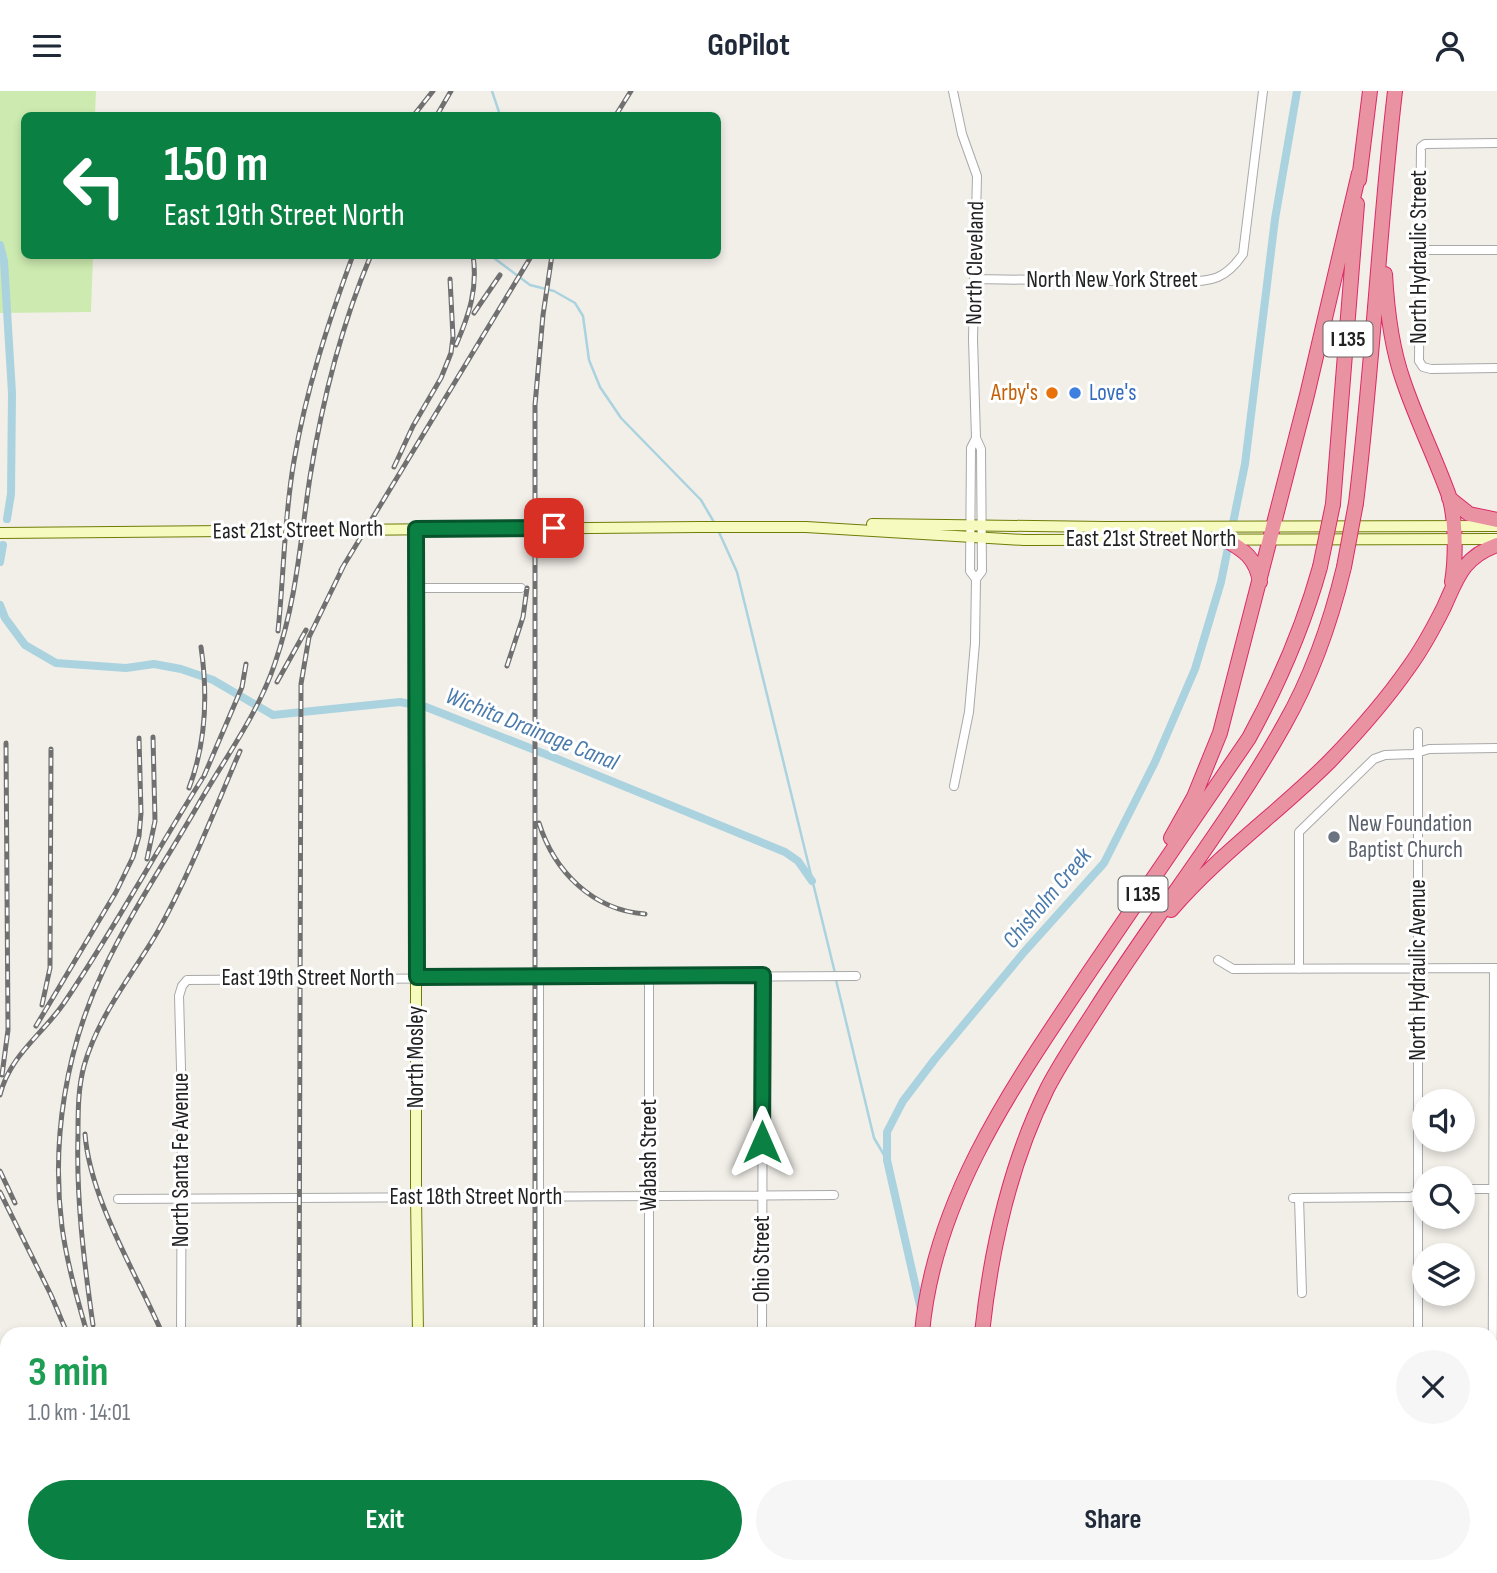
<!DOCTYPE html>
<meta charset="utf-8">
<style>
body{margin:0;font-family:"Sofia Sans Condensed",sans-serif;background:#f6f6f7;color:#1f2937;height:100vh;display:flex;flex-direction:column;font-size:26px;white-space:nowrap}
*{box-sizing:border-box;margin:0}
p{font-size:23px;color:#747a83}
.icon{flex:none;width:38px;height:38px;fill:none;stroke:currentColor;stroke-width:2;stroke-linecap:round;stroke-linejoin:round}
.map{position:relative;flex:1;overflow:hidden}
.side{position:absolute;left:0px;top:1236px;width:1498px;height:247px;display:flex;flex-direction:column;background:#fff;border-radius:21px 21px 0 0;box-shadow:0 4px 10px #0003}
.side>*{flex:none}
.hud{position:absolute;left:21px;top:21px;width:700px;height:147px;border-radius:10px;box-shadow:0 4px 10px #0003;background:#0b8043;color:#fff;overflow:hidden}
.controls{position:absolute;left:1412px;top:998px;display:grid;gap:14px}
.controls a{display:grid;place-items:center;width:63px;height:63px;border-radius:50%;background:#fff;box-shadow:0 4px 10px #0003;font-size:35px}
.pin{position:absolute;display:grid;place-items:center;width:60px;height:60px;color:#fff;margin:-30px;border-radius:14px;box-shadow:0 4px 10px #0006}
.me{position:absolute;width:77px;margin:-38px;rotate:0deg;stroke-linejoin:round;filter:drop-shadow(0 0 5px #0008)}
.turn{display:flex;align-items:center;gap:24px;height:147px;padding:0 28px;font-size:32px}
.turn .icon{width:91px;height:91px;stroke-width:2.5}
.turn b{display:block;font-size:49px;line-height:60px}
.round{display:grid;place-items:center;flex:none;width:74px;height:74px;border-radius:37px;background:#f6f6f7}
.headline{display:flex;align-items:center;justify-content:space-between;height:119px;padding:0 28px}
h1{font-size:42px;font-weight:700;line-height:52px;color:#1e9e55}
.action{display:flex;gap:14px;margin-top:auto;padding:14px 28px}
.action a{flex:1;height:80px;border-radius:42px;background:#0b8043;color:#fff;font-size:28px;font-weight:700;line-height:80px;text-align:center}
.action a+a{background:#f6f6f7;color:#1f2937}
header{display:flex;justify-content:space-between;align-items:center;height:91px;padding:0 28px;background:#fff;font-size:32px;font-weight:700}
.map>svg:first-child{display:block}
.grass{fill:#cdebb0}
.park{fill:#c8facc}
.pitch{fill:#88e0be}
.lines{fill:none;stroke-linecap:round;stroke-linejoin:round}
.stream{stroke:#aad3df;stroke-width:2.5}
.canal{stroke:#aad3df;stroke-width:8}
.street-casing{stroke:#a9a9a9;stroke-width:10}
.secondary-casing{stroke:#707d05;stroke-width:12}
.highway-casing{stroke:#dc2a67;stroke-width:16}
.street{stroke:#fff;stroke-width:8}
.secondary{stroke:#f7fabf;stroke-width:10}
.highway{stroke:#e892a2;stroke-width:14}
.rail-casing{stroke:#707070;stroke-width:5}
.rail{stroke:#fff;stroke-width:2.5;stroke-dasharray:8;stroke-linecap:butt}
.highway-bridge-casing{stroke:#dc2a67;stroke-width:16;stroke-linecap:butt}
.highway-bridge{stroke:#e892a2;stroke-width:14}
.route-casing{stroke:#07532c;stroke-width:18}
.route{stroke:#0b8043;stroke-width:12}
.food-dot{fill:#e8710a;stroke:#fff;stroke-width:2.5}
.shop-dot{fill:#3f7fe0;stroke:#fff;stroke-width:2.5}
.worship-dot{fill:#6b7280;stroke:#fff;stroke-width:2.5}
.labels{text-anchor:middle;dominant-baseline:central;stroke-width:6;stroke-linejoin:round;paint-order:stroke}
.shield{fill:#fff;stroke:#646464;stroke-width:2}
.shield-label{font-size:21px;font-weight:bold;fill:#222}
.street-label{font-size:23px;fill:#222;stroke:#fff}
.food-label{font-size:23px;fill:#c56008;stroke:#fff;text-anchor:end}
.shop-label{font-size:23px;fill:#366cbe;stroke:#fff;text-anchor:start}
.worship-label{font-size:23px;fill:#5b616d;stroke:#fff;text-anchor:start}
.water-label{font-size:24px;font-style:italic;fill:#4a7aab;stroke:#fff}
</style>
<header><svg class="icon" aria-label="menu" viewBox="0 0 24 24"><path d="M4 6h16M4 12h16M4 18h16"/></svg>GoPilot<svg class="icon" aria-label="person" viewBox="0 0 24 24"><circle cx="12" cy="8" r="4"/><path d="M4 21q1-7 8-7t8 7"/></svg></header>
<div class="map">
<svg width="1497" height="1482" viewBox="0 0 1497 1482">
<rect width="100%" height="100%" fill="#f2efe9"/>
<path class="grass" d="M0,0h96l-1,24h-71v140l69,1 -2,56 -91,1z"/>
<path class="park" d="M653,1475h284l2,7h-286z"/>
<path class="pitch" d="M835,1475h59l1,7h-60z"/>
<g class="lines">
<path class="stream" d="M492,0l8,24
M490,164l40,30 24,6 21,12 8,13 6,44 11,27 21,31 80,82 14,24
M718,439l19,42 98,401
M836,889l38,158 13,22"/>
<path class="canal" d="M0,154l4,16 8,132 -1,101 -4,25
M0,471l3,-17
M0,514l5,13 20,27 31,18 70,5 28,-4 27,5 32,11 60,35 127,-13 26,5 124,49 235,96 13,9 14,20
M921,1219l-34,-150v-28l16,-31 32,-42 90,-108 79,-88 51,-101 40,-93 26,-87 24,-118 30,-245 22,-128
M970,1475l1,7"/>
<defs>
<path id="street" d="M953,0l9,43 15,42 -4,163 3,99 5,11 1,122 -6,8 -1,64 -6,69 -15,74
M1497,52l-72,1 -4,3 -2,214 4,6 8,2 66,-1
M1419,159h78
M974,188l209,3c29,-1 42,-2 60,-28l20,-163
M976,347l-5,10 -1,123 6,8
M416,497h105
M1218,869l15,9 263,-1
M1299,878v-137l75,-73 11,-4 28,-1 16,-5 68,-1
M649,885v357
M539,886v356
M1463,1098h34
M1293,1107l118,-1 13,-6
M1299,1107l3,95
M118,1108l716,-4
M181,1242l1,-229 -3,-108 3,-10 5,-6 669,-4
M762,1242l1,-358
M1418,1242v-601
M126,1475l1,7
M540,1475v7
M650,1475v7
M1093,1475l1,7
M1312,1475v7
M1418,1475v7
M23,1482v-7
M1492,1482l2,-605"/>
<path id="secondary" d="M872,433l233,3 392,-1
M416,438v668l2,136
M0,442l699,-6h107l218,13 473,-1
M1491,1322h6
M0,1328h7
M420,1475v7"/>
<path id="highway" d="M1359,89l11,-89
M1385,183c2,36 6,72 18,106 13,39 32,77 46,116 7,23 7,62 3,86
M1449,407l20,16 28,6
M1356,412c17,-137 23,-275 39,-412
M1333,413l24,-300
M1224,448c20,11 32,19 36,43
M1171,747l23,-41 26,-64 87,-338 52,-222
M1171,819c47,-55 108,-98 159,-149 28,-29 56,-61 79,-94 13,-18 25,-40 35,-60 13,-29 19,-50 53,-62
M922,1242c12,-137 94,-251 168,-362 53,-78 106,-155 159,-233 30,-55 54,-110 71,-171
M982,1242c9,-84 27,-167 65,-244 14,-27 31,-52 47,-77 61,-97 134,-187 190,-287 28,-49 47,-104 60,-158
M945,1475l1,7
M1005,1475l2,7"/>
</defs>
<use href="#street" class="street-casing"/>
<use href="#secondary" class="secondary-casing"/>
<use href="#highway" class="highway-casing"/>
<use href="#street" class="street"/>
<use href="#secondary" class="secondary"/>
<use href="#highway" class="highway"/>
<defs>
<path id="rail" d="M414,24l19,-24
M437,24l14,-24
M616,24l15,-24
M474,222l26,-38
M456,254c13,-30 22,-56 17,-90
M394,376l19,-41 28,-48 10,-25 2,-16 -3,-58
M341,479l191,-315
M278,540c6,-57 6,-114 16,-170 12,-71 34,-138 59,-206
M507,575l16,-49 4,-29
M277,591l29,-52
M204,685l38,-89 4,-23
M189,697c17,-45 19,-93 12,-141
M539,732c15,48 53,87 106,91
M147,768l8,-38 -2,-84
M42,914l8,-37 1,-219
M36,935l80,-134 17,-35 6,-21 2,-23 -2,-75
M2,984l6,-45 -2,-287
M0,1004c10,-40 42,-60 64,-92 49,-72 91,-150 138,-224
M85,1043c5,65 51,139 77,199
M0,1080l15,32
M0,1101l51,103 16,38
M93,1234c-9,-63 -17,-127 -15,-191 0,-22 0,-46 6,-68 14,-50 49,-92 74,-135 32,-57 56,-120 82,-180
M87,1242c-10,-35 -20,-70 -25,-106 -11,-87 4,-179 42,-258 27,-57 63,-110 94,-164 27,-47 60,-91 77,-142 22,-64 25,-121 35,-186 12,-75 31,-151 61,-222
M299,1242l2,-649 8,-47 36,-74
M535,1242v-928l8,-90 9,-60
M136,1475l1,7
M148,1475l1,7
M161,1475l1,7
M318,1475l1,7
M532,1475l1,7
M174,1482v-7
M211,1482l2,-7"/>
</defs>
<use href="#rail" class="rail-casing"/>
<use href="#rail" class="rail"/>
<defs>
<path id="highway-bridge" d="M1320,476l13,-63
M1344,476l12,-64"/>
</defs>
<use href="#highway-bridge" class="highway-bridge-casing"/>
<use href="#highway-bridge" class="highway-bridge"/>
</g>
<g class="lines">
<defs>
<path id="route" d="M554,437l-138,1 1,448 346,-2 -1,167"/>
</defs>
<use href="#route" class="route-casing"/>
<use href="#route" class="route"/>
</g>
<circle class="food-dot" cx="1052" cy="302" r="7"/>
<circle class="shop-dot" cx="1075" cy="302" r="7"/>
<circle class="worship-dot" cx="1334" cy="746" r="7"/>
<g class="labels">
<g class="shield">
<rect x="1323.5" y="230.5" width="49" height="35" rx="5"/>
<rect x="1118.5" y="785.5" width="49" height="35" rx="5"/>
</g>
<g class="shield-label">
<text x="1348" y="248">I 135</text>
<text x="1143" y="803">I 135</text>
</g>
<g class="street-label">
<text transform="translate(1419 166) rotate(-90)">North Hydraulic Street</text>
<text transform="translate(975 172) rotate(-89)">North Cleveland</text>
<text x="1112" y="189">North New York Street</text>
<text transform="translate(298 439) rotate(-1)">East 21st Street North</text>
<text x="1151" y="448">East 21st Street North</text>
<text transform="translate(1418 879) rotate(-90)">North Hydraulic Avenue</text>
<text x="308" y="887">East 19th Street North</text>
<text transform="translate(416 966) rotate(-90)">North Mosley</text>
<text transform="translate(649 1064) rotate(-90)">Wabash Street</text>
<text transform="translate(181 1069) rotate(-90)">North Santa Fe Avenue</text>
<text x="476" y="1106">East 18th Street North</text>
<text transform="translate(762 1168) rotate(-90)">Ohio Street</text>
</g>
<g class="food-label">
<text x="1038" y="302">Arby's</text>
</g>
<g class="shop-label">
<text x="1089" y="302">Love's</text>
</g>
<g class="worship-label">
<text x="1348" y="733">New Foundation<tspan x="1348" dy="26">Baptist Church</tspan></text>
</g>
<g class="water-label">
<text transform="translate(532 638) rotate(22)">Wichita Drainage Canal</text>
<text transform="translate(1047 807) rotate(-50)">Chisholm Creek</text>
</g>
</g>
</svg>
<div class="controls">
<a><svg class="icon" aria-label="sound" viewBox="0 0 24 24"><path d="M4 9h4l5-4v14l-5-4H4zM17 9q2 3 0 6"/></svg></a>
<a><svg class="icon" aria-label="search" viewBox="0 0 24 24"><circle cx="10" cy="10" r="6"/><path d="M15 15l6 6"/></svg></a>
<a><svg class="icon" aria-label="layers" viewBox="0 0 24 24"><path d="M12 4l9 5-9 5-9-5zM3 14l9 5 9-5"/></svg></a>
</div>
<div class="pin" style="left:554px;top:437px;background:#d93025"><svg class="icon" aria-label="arrive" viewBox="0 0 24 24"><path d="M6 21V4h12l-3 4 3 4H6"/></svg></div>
<svg class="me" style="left:762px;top:1051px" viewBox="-20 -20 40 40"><path d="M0-17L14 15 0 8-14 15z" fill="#0b8043" stroke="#fff" stroke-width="4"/></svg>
<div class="hud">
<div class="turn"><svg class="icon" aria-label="left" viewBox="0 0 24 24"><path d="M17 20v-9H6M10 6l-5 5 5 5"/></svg><div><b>150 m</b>East 19th Street North</div></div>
</div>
<section class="side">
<div class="headline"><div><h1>3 min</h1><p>1.0 km · 14:01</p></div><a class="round"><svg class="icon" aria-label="close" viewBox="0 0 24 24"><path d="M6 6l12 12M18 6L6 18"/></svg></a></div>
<div class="action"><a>Exit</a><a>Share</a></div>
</section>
</div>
